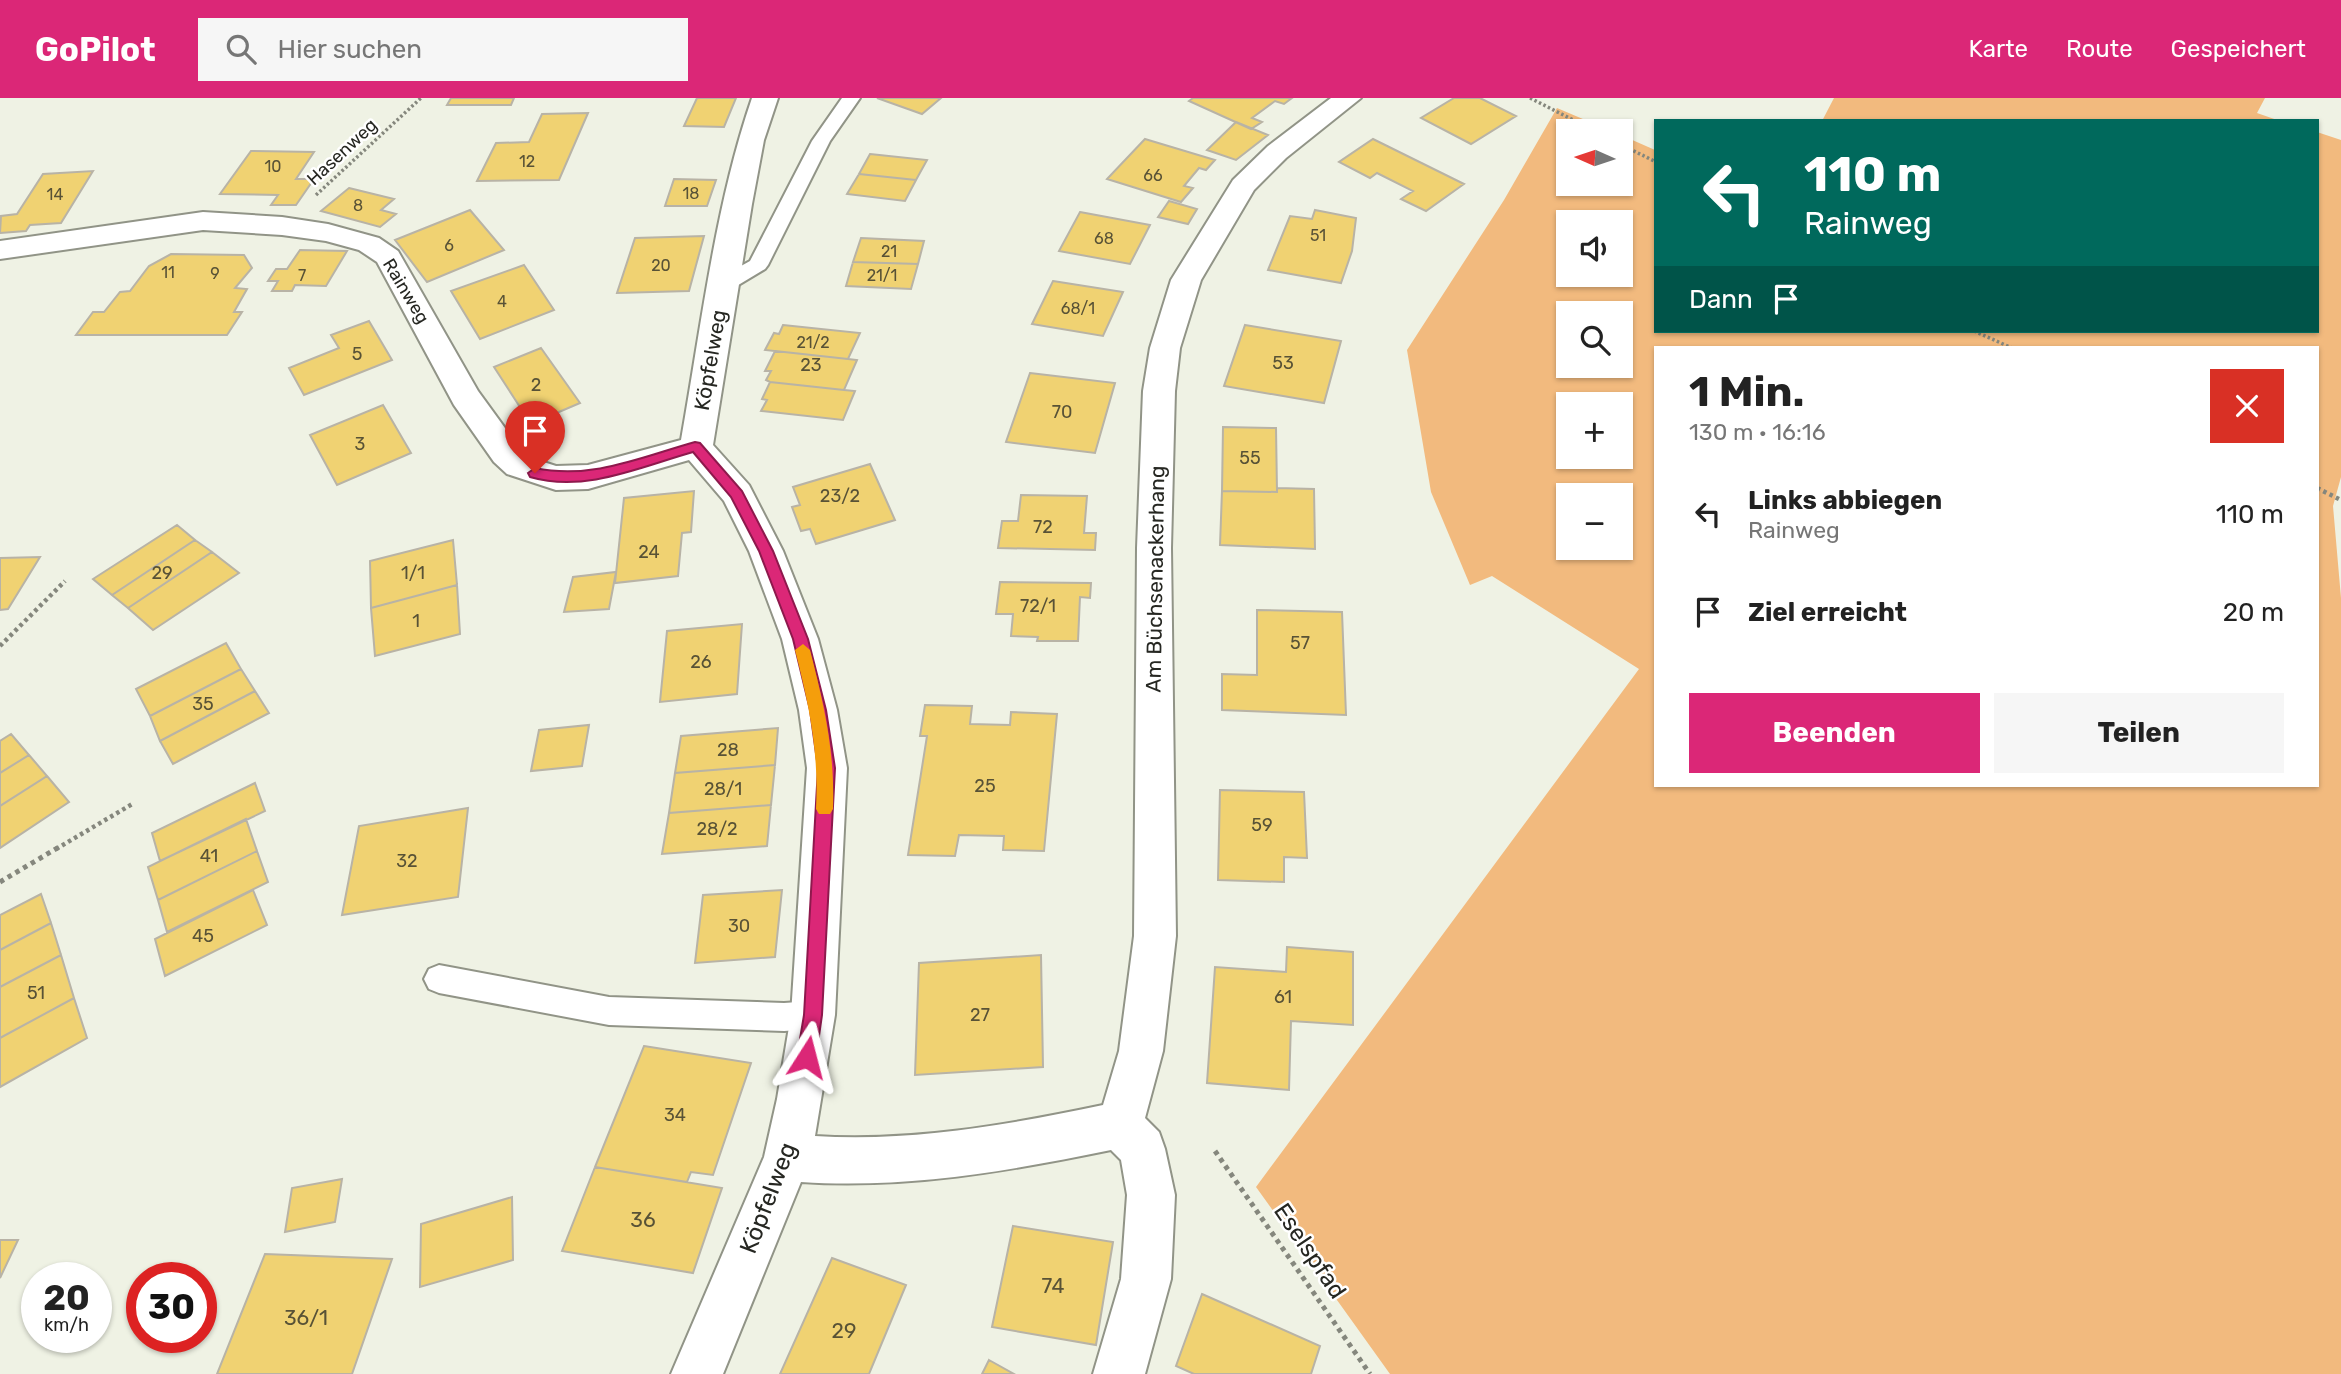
<!DOCTYPE html>
<html lang="de">
<meta charset="utf-8">
<style>
body{margin:0;font-family:Rubik,sans-serif;background:#f6f6f6;color:#222;height:100vh;display:flex;flex-direction:column;font-size:26px;white-space:nowrap}
*{box-sizing:border-box;margin:0}
p{font-size:23px;color:#767676}
.icon{flex:none;width:38px;height:38px;fill:none;stroke:currentColor;stroke-width:2;stroke-linecap:round;stroke-linejoin:round}
.map{position:relative;flex:1;overflow:hidden}
.drawer{position:absolute;left:1654px;top:248px;width:665px;height:441px;display:flex;flex-direction:column;background:#fff;border-radius:0px;box-shadow:0 2px 5px #0004}
.drawer>*{flex:none}
.guide{position:absolute;left:1654px;top:21px;width:665px;height:214px;border-radius:0px;box-shadow:0 2px 5px #0004;background:#00695c;color:#fff;overflow:hidden}
.needle{width:46px;rotate:273deg}
.tools{position:absolute;left:1556px;top:21px;display:grid;gap:14px}
.tools a{display:grid;place-items:center;width:77px;height:77px;border-radius:0px;background:#fff;box-shadow:0 2px 5px #0004;font-size:35px}
.speed{position:absolute;left:21px;top:1164px;display:flex;gap:14px;font-size:35px;font-weight:700;text-align:center}
.speed>*{display:grid;place-content:center;width:91px;height:91px;border-radius:50%;background:#fff;box-shadow:0 2px 5px #0004;line-height:1}
.speed small{font-size:18px;font-weight:400}
.speed .limit{border:10px solid #d22;background:#fff;color:#111}
.pin{position:absolute;display:grid;place-items:center;width:60px;height:60px;color:#fff;margin:-72px -30px;border-radius:50% 50% 50% 0;rotate:-45deg;box-shadow:0 0 7px #0007}
.pin .icon{rotate:45deg}
.me{position:absolute;width:77px;margin:-38px;rotate:9deg;stroke-linejoin:round;filter:drop-shadow(0 0 5px #0008)}
.turn{display:flex;align-items:center;gap:24px;height:147px;padding:0 35px;font-size:32px}
.turn .icon{width:91px;height:91px;stroke-width:2.5}
.turn b{display:block;font-size:49px;line-height:60px}
.then{display:flex;align-items:center;height:66px;padding:0 35px;background:#0003;gap:14px;font-size:26px}
.round{display:grid;place-items:center;flex:none;width:74px;height:74px;border-radius:0px;background:#f6f6f6}
.overview{display:flex;align-items:center;justify-content:space-between;height:119px;padding:0 35px}
h1{font-size:42px;font-weight:700;line-height:52px}
.primary-button{display:flex;gap:14px;margin-top:auto;padding:14px 35px}
.primary-button a{flex:1;height:80px;border-radius:0px;background:#db2777;color:#fff;font-size:28px;font-weight:700;line-height:80px;text-align:center}
.primary-button a+a{background:#f6f6f6;color:#222}
ul{padding:0;list-style:none}
li{display:flex;align-items:center;gap:21px;height:98px;padding:0 35px}
li div{flex:1}
li b{display:block;font-size:26px}
li em{font-style:normal}
header{display:flex;align-items:center;gap:42px;box-sizing:border-box;height:98px;padding:0 35px;background:#db2777;color:#fff}
header strong{font-size:33px}
nav{display:flex;gap:38px;margin-inline-start:auto;font-size:24px}
.search{width:490px;height:63px;background:#f6f6f6;display:flex;align-items:center;gap:18px;box-sizing:border-box;padding:0 24px;border-radius:0px;color:#767676;font-size:26px}
.map>svg:first-child{display:block}
.green{fill:#f2ba7e;fill-rule:evenodd}
.building{fill:#f0d272;stroke:#b8b3a6;stroke-width:2}
.lines{fill:none;stroke-linecap:round;stroke-linejoin:round}
.lane-casing{stroke:#919487;stroke-width:4}
.street-casing{stroke:#919487;stroke-width:4}
.path-far2{stroke:#85877d;stroke-width:3.5;stroke-dasharray:2.5 2.5;stroke-linecap:butt}
.path-far1{stroke:#85877d;stroke-width:4.5;stroke-dasharray:3.5 3.5;stroke-linecap:butt}
.path{stroke:#85877d;stroke-width:5;stroke-dasharray:4.5 4.5;stroke-linecap:butt}
.lane{fill:#fff;fill-rule:evenodd}
.street{fill:#fff;fill-rule:evenodd}
.route{fill:#db2777;stroke:#8e194d;stroke-width:2}
.slow{fill:#f59e0b}
.labels{text-anchor:middle;dominant-baseline:central;stroke-width:5;stroke-linejoin:round;paint-order:stroke}
.far-number-label{font-size:16px;fill:#585236}
.far-street-label{font-size:18px;fill:#262722;stroke:#fff}
.number-label{font-size:18px;fill:#585236}
.street-label{font-size:21px;fill:#262722;stroke:#fff}
.near-number-label{font-size:21px;fill:#585236}
.near-street-label{font-size:24px;fill:#262722;stroke:#fff}
</style>
<header>
<strong>GoPilot</strong>
<div class="search"><svg class="icon" aria-label="search" viewBox="0 0 24 24"><circle cx="10" cy="10" r="6"/><path d="M15 15l6 6"/></svg>Hier suchen</div>
<nav><a>Karte</a><a>Route</a><a>Gespeichert</a></nav>
</header>
<div class="map">
<svg width="2341" height="1276" viewBox="0 0 2341 1276">
<rect width="100%" height="100%" fill="#eff2e4"/>
<path class="green" d="M1834,0h431l-8,15 23,8h-458z
M1557,10l54,23h-43v53h52l1,-49 34,15 1,181h661v-199l24,8v337l-8,29 8,92v776h-951l-134,-187 383,-518 -147,-93 -22,9 -39,-93 -24,-142 97,-150zM1568,124h52v53h-52zM1568,215h52v53h-52zM1656,250h661v438h-661zM1568,306h52v53h-52zM1568,397h52v53h-52z"/>
<path class="building" d="M451,0h63l-3,7h-64z
M697,0h39l-12,29 -40,-1z
M877,0h64l-19,16z
M1193,0h99l-8,6 -9,-3 -23,17 10,4 -11,7 -62,-28z
M1454,0h26l36,18 -45,28 -50,-26z
M588,15l-29,67 -82,1 19,-38 33,-1 13,-28z
M1236,24l32,13 -32,25 -29,-10z
M1145,41l70,21 -9,10 -7,-2 -15,18 9,2 -12,14 -74,-23z
M1373,41l91,45 -38,27 -25,-12 12,-8 -36,-18 -7,5 -31,-16z
M251,53l63,1 -18,27h18l-18,26h-25l7,-10 -58,-1z
M870,56l57,6 -11,20 -57,-6z
M93,73l-32,52 -31,2 -4,6 -26,2 1,-17 16,-2 26,-40z
M859,76l57,6 -11,21 -58,-7z
M674,81l42,1 -9,26h-42z
M349,90l45,11 -13,11 15,4 -16,13 -59,-16z
M1169,103l28,8 -9,15 -30,-7z
M470,112l34,40 -77,32 -32,-42z
M1315,112l41,8 -4,33 -11,32 -73,-13 22,-54 22,3z
M1080,114l70,13 -20,39 -71,-13z
M704,138l-15,55 -72,2 18,-55z
M861,140l63,3 -6,23 -65,-2z
M300,152l47,1 -21,35 -31,-1 -3,6h-20l6,-10h-10l8,-12h11z
M171,156l73,1 8,13 -17,20 12,1 -13,23h8l-15,23h-151l17,-23h11l16,-20 10,-1 19,-25z
M853,164l65,2 -7,25 -65,-3z
M524,167l30,45 -74,29 -29,-48z
M1053,183l70,11 -20,44 -71,-12z
M369,223l23,39 -88,35 -15,-27 50,-20 -8,-13z
M783,227l77,8 -12,26 -83,-9 9,-17 5,1z
M1245,227l96,16 -17,62 -100,-17z
M541,250l39,55 -49,21 -37,-57z
M775,253l73,8 9,1 -13,30 -74,-8 -4,-2 5,-9h-6z
M1030,275l85,10 -20,70 -89,-11z
M770,284l74,8 11,1 -12,29 -82,-9 6,-11 -5,-1z
M383,307l28,48 -74,32 -27,-50z
M1223,329l53,1 1,64 -55,-1z
M870,366l25,56 -79,24 -6,-15 -9,2 -9,-24 8,-2 -7,-18z
M1277,390l37,1 1,60 -95,-4 2,-54 55,1z
M694,393l-3,41 -9,1 -4,43 -63,7 9,-85z
M1021,397l66,1 -3,37h12l-1,17 -97,-2 4,-27h16z
M177,427l18,15 -83,55 -19,-16z
M195,442l17,12 -84,56 -16,-13z
M453,442l4,45 -86,23 -1,-47z
M212,454l27,21 -86,57 -25,-22z
M40,459l-32,52 -8,1v-52z
M616,474l-7,37 -45,3 9,-35z
M1000,484l91,1 -1,15 -10,-1 -2,44h-41l1,-4 -27,-1 2,-22h-17z
M457,487l3,49 -85,22 -4,-48z
M1257,512l85,2 4,103 -124,-5v-36l35,1z
M742,526l-5,70 -77,8 7,-71z
M226,545l15,26 -91,47 -14,-27z
M241,571l14,22 -95,50 -10,-25z
M255,593l14,22 -96,51 -13,-23z
M925,607l47,1 -2,18 40,1 1,-13 46,2 -13,137 -41,-1 1,-14 -45,-1 -4,21 -47,-1 19,-119h-7z
M589,627l-7,41 -51,5 8,-41z
M778,630l-3,37 -100,8 6,-37z
M11,636l18,21 -29,18v-32z
M29,657l18,21 -47,30v-33z
M775,667l-4,40 -102,8 6,-40z
M47,678l22,26 -69,46v-42z
M255,685l10,28 -105,50 -8,-28z
M1220,692l84,2 3,66 -23,-1v25l-66,-2z
M771,707l-4,41 -105,8 7,-41z
M468,710l-10,89 -116,18 17,-89z
M246,721l11,32 -99,49 -10,-33z
M257,753l11,31 -101,50 -9,-32z
M253,792l14,35 -102,51 -10,-37z
M782,792l-7,67 -80,6 8,-68z
M41,796l10,29 -51,27v-35z
M51,825l10,32 -61,32v-37z
M1287,849l66,5v73l-62,-4 -2,69 -82,-7 8,-116 71,5z
M61,857l13,43 -74,40v-51z
M1041,857l2,112 -128,8 4,-112z
M74,900l13,40 -87,49v-49z
M644,948l107,17 -38,112 -22,-3 -4,10 -92,-15z
M595,1069l127,21 -29,85 -131,-22z
M342,1081l-7,43 -50,10 7,-44z
M512,1099l1,63 -93,27 1,-63z
M1013,1128l100,16 -17,103 -104,-18z
M0,1142h18l-18,38z
M265,1156l127,5 -40,115h-135z
M832,1160l74,27 -37,89h-89z
M1202,1196l118,52 -9,28h-117l-18,-8z
M989,1262l25,14h-32z"/>
<g class="lines">
<defs>
<path id="lane" d="M842,0h18l-30,43 -62,124 -3,4 -35,21h-14l-3,-5 3,-5 34,-19 62,-120z
M439,867l170,32 175,6 29,-2 11,4 4,10 -4,10 -11,4 -29,2 -175,-6 -170,-32 -10,-4 -5,-10 5,-10z"/>
<path id="street" d="M752,0h26l-14,42 -12,64 -39,241 36,40 34,66 35,88 19,71 10,58 -12,247 -20,121c97,6 193,-11 288,-31l16,-54 15,-115 3,-388 6,-157 7,-43 21,-68 62,-100 35,-34 63,-48h30l-75,60 -32,32 -53,90 -21,68 -5,43 -4,157 5,388 -13,115 -18,67 14,14 6,17 10,46 -4,84 -26,95h-52l28,-95 6,-84 -6,-35 -10,-10c-102,21 -205,39 -310,32l-78,192h-52l93,-217 13,-58 14,-84 16,-247 -8,-58 -17,-71 -33,-88 -25,-50 -35,-41 -101,29 -32,1 -49,-16 -13,-12 -40,-57 -77,-143 -18,-12 -33,-9 -44,-6 -79,-5 -203,29v-18l203,-29 79,5 46,7 51,14 19,13 80,140 40,55 13,12 25,8 32,-1 93,-25c20,-112 34,-235 71,-342z"/>
</defs>
<use href="#lane" class="lane-casing"/>
<use href="#street" class="street-casing"/>
<path class="path-far2" d="M1530,0l65,33
M1620,46l36,18
M316,97l105,-97
M1974,233l38,17"/>
<path class="path-far1" d="M2317,390l24,12
M0,548l65,-65
M56,751l78,-46"/>
<path class="path" d="M0,784l59,-35
M1215,1053l155,223"/>
<use href="#lane" class="lane"/>
<use href="#street" class="street"/>
</g>
<path class="route" d="M695,344l5,1 42,48 31,60 35,88 18,71 9,58 -13,247 -6,42 -3,7 -6,2 -7,-2 -3,-7 7,-42 14,-247 -8,-58 -17,-71 -34,-88 -28,-54 -38,-45c-53,15 -108,41 -163,25l-2,-4 7,-5c57,12 106,-11 160,-26z"/>
<path class="slow" d="M803,546l7,6c14,55 25,101 23,159l-3,5h-11l-3,-5c3,-58 -7,-104 -21,-159z"/>
<g class="labels">
<g class="far-number-label">
<text x="527" y="63">12</text>
<text x="273" y="68">10</text>
<text x="1153" y="77">66</text>
<text x="691" y="95">18</text>
<text x="55" y="96">14</text>
<text x="358" y="107">8</text>
<text x="1318" y="137">51</text>
<text x="1104" y="140">68</text>
<text x="449" y="147">6</text>
<text x="889" y="153">21</text>
<text x="661" y="167">20</text>
<text x="168" y="174">11</text>
<text x="215" y="175">9</text>
<text x="302" y="177">7</text>
<text x="882" y="177">21/1</text>
<text x="502" y="203">4</text>
<text x="1078" y="210">68/1</text>
<text x="813" y="244">21/2</text>
</g>
<g class="far-street-label">
<text transform="translate(342 54) rotate(-43)">Hasenweg</text>
<text transform="translate(406 193) rotate(59)">Rainweg</text>
</g>
<g class="number-label">
<text x="357" y="256">5</text>
<text x="1283" y="265">53</text>
<text x="811" y="267">23</text>
<text x="536" y="287">2</text>
<text x="1062" y="314">70</text>
<text x="360" y="346">3</text>
<text x="1250" y="360">55</text>
<text x="840" y="398">23/2</text>
<text x="1043" y="429">72</text>
<text x="649" y="454">24</text>
<text x="162" y="475">29</text>
<text x="413" y="475">1/1</text>
<text x="1038" y="508">72/1</text>
<text x="416" y="523">1</text>
<text x="1300" y="545">57</text>
<text x="701" y="564">26</text>
<text x="203" y="606">35</text>
<text x="728" y="652">28</text>
<text x="985" y="688">25</text>
<text x="723" y="691">28/1</text>
<text x="1262" y="727">59</text>
<text x="717" y="731">28/2</text>
<text x="209" y="758">41</text>
<text x="407" y="763">32</text>
<text x="739" y="828">30</text>
<text x="203" y="838">45</text>
<text x="36" y="895">51</text>
<text x="1283" y="899">61</text>
<text x="980" y="917">27</text>
<text x="675" y="1017">34</text>
</g>
<g class="street-label">
<text transform="translate(710 262) rotate(-80)">Köpfelweg</text>
<text transform="translate(1155 481) rotate(-89)">Am Büchsenackerhang</text>
</g>
<g class="near-number-label">
<text x="643" y="1121">36</text>
<text x="1053" y="1187">74</text>
<text x="306" y="1219">36/1</text>
<text x="844" y="1232">29</text>
</g>
<g class="near-street-label">
<text transform="translate(768 1100) rotate(-69)">Köpfelweg</text>
<text transform="translate(1310 1153) rotate(56)">Eselspfad</text>
</g>
</g>
</svg>
<div class="tools">
<a><svg class="needle" viewBox="-14 -14 28 28"><path d="M0-13l5 13h-10z" fill="#e53935"/><path d="M0 13l5-13h-10z" fill="#767676"/></svg></a>
<a><svg class="icon" aria-label="sound" viewBox="0 0 24 24"><path d="M4 9h4l5-4v14l-5-4H4zM17 9q2 3 0 6"/></svg></a>
<a><svg class="icon" aria-label="search" viewBox="0 0 24 24"><circle cx="10" cy="10" r="6"/><path d="M15 15l6 6"/></svg></a>
<a>+</a>
<a>−</a>
</div>
<div class="speed"><div>20<small>km/h</small></div><div class="limit">30</div></div>
<div class="pin" style="left:535px;top:375px;background:#d93025"><svg class="icon" aria-label="arrive" viewBox="0 0 24 24"><path d="M6 21V4h12l-3 4 3 4H6"/></svg></div>
<svg class="me" style="left:807px;top:959px" viewBox="-20 -20 40 40"><path d="M0-17L14 15 0 8-14 15z" fill="#db2777" stroke="#fff" stroke-width="4"/></svg>
<div class="guide">
<div class="turn"><svg class="icon" aria-label="left" viewBox="0 0 24 24"><path d="M17 20v-9H6M10 6l-5 5 5 5"/></svg><div><b>110 m</b>Rainweg</div></div>
<div class="then">Dann<svg class="icon" aria-label="arrive" viewBox="0 0 24 24"><path d="M6 21V4h12l-3 4 3 4H6"/></svg></div>
</div>
<section class="drawer">
<div class="overview"><div><h1>1 Min.</h1><p>130 m · 16:16</p></div><a class="round" style="background:#d93025;color:#fff"><svg class="icon" aria-label="close" viewBox="0 0 24 24"><path d="M6 6l12 12M18 6L6 18"/></svg></a></div>
<ul>
<li><svg class="icon" aria-label="left" viewBox="0 0 24 24"><path d="M17 20v-9H6M10 6l-5 5 5 5"/></svg><div><b>Links abbiegen</b><p>Rainweg</p></div><em>110 m</em></li>
<li><svg class="icon" aria-label="arrive" viewBox="0 0 24 24"><path d="M6 21V4h12l-3 4 3 4H6"/></svg><div><b>Ziel erreicht</b></div><em>20 m</em></li>
</ul>
<div class="primary-button"><a>Beenden</a><a>Teilen</a></div>
</section>
</div>
